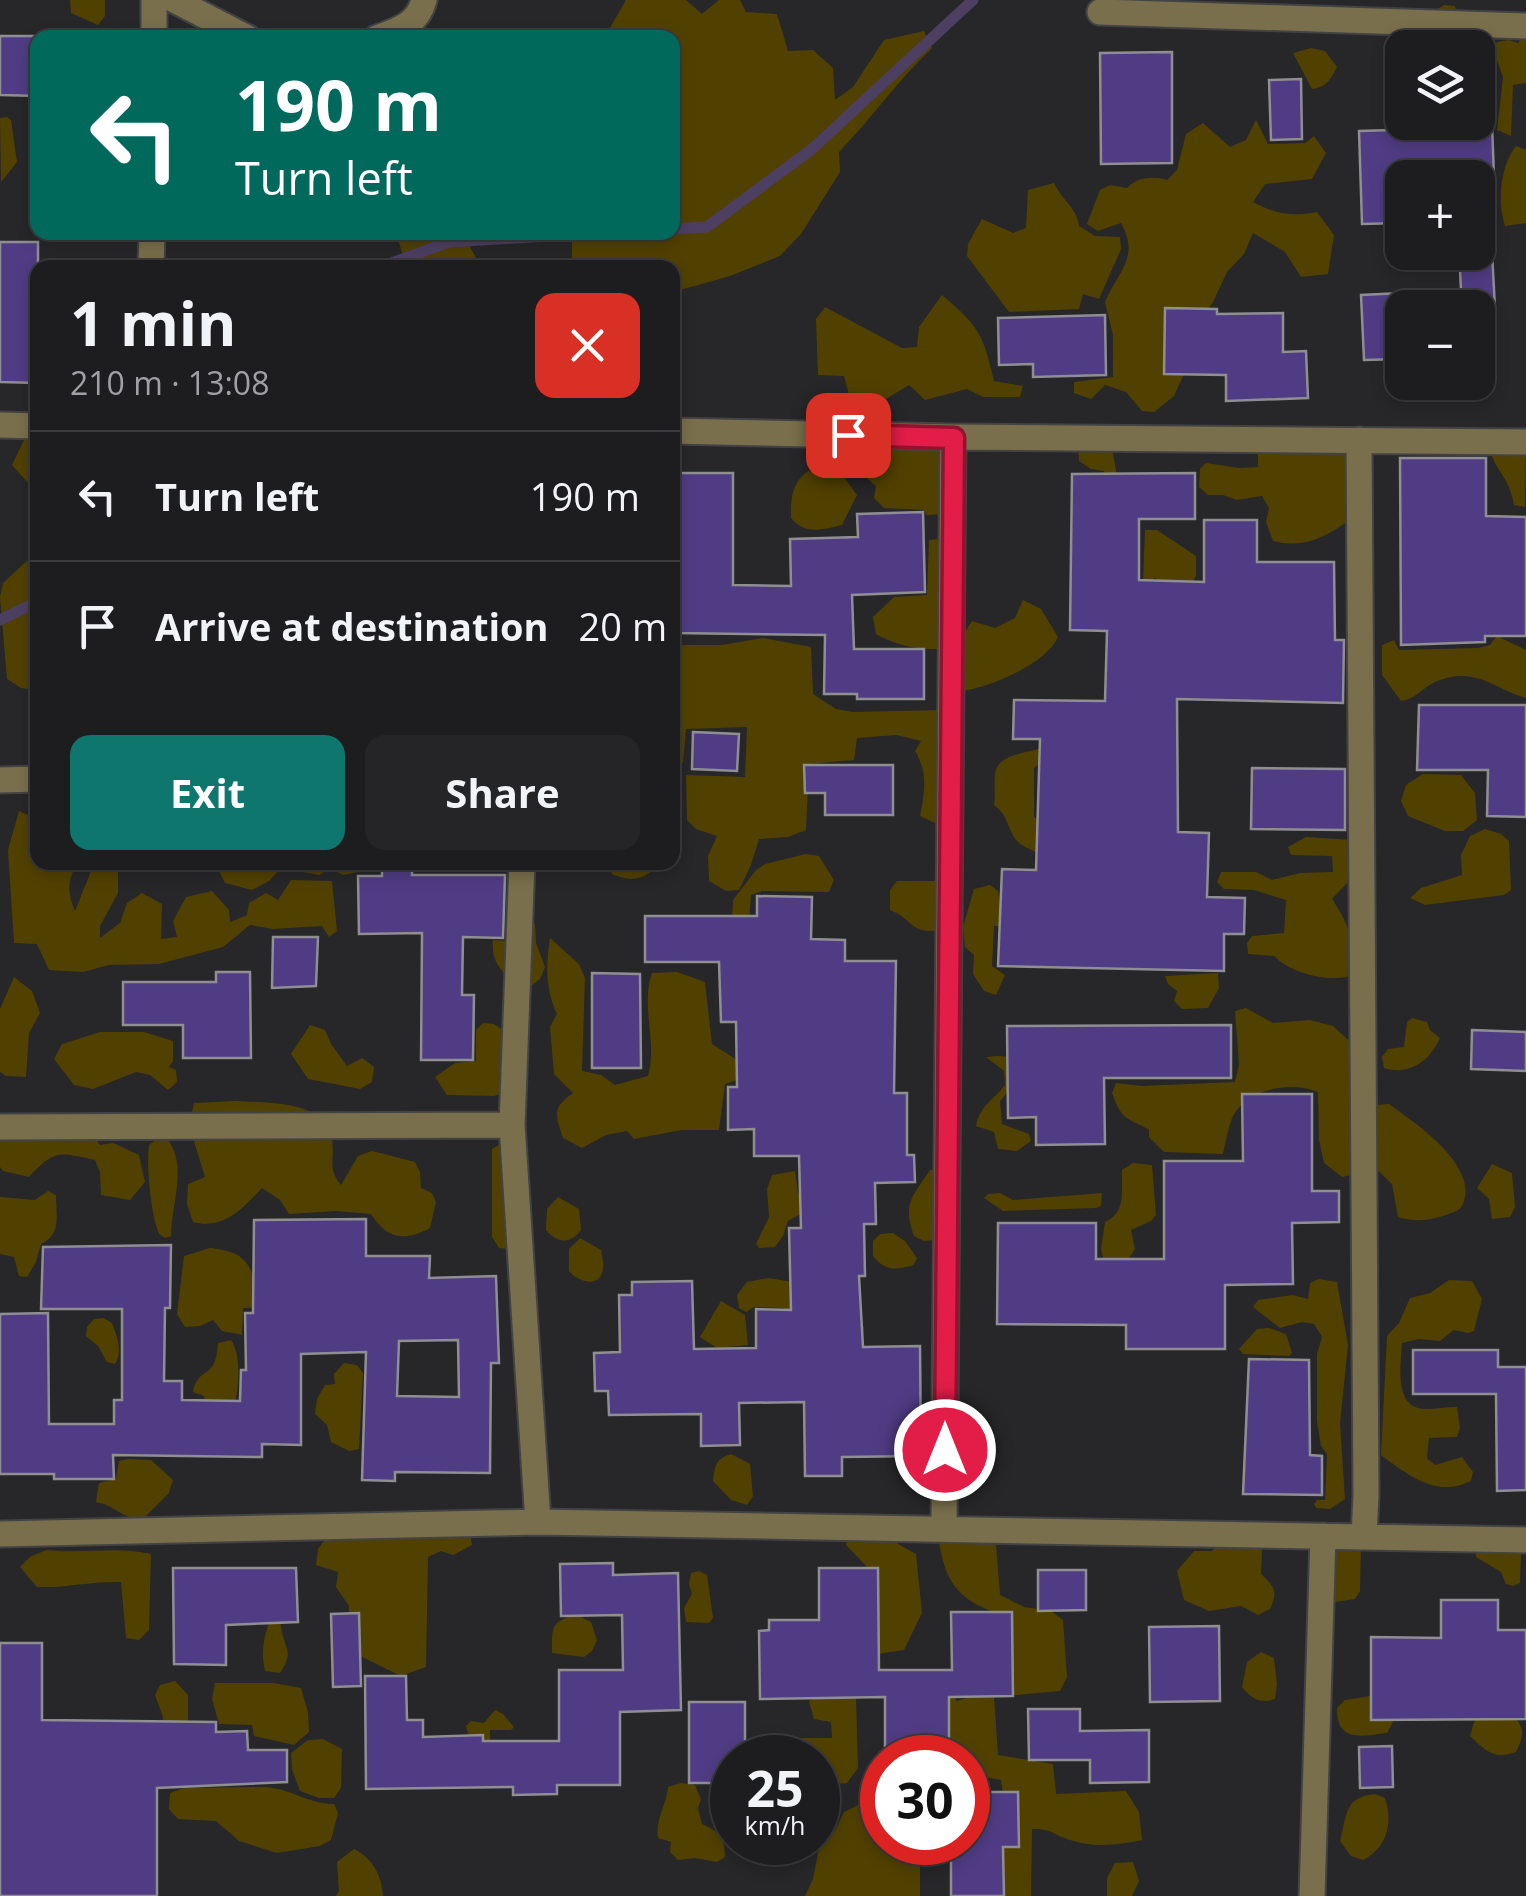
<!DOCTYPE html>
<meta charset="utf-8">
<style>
body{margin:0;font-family:"Open Sans",sans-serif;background:#252528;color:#f1f3f6;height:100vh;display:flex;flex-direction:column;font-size:38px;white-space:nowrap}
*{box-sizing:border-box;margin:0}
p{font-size:32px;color:#a0a1a4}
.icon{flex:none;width:55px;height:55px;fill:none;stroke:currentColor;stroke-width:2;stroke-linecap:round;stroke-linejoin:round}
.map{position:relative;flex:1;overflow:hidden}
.details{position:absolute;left:30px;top:260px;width:650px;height:610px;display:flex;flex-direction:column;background:#1d1c1f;border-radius:20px;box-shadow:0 5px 15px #0003,0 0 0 2px #3b3a3d}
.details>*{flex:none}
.top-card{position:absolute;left:30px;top:30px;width:650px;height:210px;border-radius:20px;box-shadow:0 5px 15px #0003,0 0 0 2px #3b3a3d;background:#00695c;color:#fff;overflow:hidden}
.tools{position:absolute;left:1385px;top:30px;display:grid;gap:20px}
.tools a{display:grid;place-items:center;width:110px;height:110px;border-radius:20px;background:#1d1c1f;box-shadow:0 5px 15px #0003,0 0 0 2px #3b3a3d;font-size:50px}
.speed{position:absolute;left:710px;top:1735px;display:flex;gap:20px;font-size:50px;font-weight:700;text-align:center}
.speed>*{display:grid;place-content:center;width:130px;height:130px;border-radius:50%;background:#1d1c1f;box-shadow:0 5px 15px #0003,0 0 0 2px #3b3a3d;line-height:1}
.speed small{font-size:25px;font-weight:400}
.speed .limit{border:15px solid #d22;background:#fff;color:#111}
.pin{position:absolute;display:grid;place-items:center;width:85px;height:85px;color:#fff;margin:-42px;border-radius:20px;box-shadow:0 5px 15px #0006}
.me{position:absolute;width:110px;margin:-55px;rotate:0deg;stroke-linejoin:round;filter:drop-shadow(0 0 8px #0008)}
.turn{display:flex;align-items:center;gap:35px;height:210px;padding:0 40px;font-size:45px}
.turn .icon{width:130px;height:130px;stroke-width:2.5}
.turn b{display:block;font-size:70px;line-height:85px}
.round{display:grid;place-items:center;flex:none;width:105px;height:105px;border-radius:20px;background:#252528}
.summary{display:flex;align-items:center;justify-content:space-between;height:170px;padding:0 40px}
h1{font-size:60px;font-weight:700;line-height:75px}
.primary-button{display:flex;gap:20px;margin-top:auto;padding:20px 40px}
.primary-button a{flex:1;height:115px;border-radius:20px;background:#0f766e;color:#fff;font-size:40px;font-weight:700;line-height:115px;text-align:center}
.primary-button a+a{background:#252528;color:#f1f3f6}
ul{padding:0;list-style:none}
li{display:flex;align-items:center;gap:30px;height:130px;padding:0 40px;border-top:2px solid #3b3a3d}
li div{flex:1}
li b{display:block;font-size:38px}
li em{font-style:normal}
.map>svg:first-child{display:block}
.green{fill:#514100}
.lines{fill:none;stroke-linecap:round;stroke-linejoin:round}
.stream{stroke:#4d3f62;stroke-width:11}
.building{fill:#503c84;stroke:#8f8e92;stroke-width:2.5;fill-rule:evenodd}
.minor-casing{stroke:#434244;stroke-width:29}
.minor{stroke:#796f4c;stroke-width:25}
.route-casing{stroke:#92132f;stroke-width:25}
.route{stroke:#e11d48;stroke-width:18}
</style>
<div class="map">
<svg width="1526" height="1896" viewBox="0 0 1526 1896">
<rect width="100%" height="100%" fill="#272629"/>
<path class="green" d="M70,0h35v16l-7,9 -27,-12z
M626,0h60l16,14 17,-14h21l6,12 31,2 11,37 25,-1 20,18 2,32 18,-13 31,-47 40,-9 8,17c-34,32 -60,70 -93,104l1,20 -39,62 -21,22 -50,20 -57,16 -1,-24 -100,-1v-34l100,-1v-194l-64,-1v-6z
M1444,5l11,1 7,26 15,9 20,32 -6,14 -13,6v-45l-57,-1 -5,-29 13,-3z
M1523,36l3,1v46l-13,2 -2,51 -14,-6 6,-53 -10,-28 4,-7 12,-2 9,3z
M1311,48l14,3 12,16c-6,12 -11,21 -25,22l-19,-36z
M7,117l4,3 6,42 -16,20 -1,-64z
M1256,120l12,24 37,-1 9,-7 12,17 -14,26 -47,5 -12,18c22,12 39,15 64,10l17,23 -6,39 -27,3 -16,-25 -32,-19 -9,21 -17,18 -14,30 -40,54 11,18 -10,22 -20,16 -12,-1 -16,-19 -21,-7 -14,14 -17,-6v-11l39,-5v-42l-8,-33c14,-32 35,-45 16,-79l-23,8 -11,-7 13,-34 10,-5 17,3c10,-11 27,-12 40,-8l10,-10 9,-36 17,-11 27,24 16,-7z
M1516,146l10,4v73l-21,3c-8,-23 -5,-60 11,-80z
M1054,183c7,16 24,26 25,43l16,10 25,1 1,12 -22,50 -16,-5 -4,15 -70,3 -42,-56 1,-12 14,-25 31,14 13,-5 2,-38z
M457,233l6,1 18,33h-75l-8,-28 4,-6z
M942,295c37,31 41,39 52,86l29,5 -3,11h-37l-16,-8 -42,11 -16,-15 -28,17 -31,-3 -6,-23 -26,-1 -2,-56 9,-12 77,41 15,-1 2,-20z
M1516,428l10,16 -1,63 -11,-2c-5,-29 -17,-31 -25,-57l9,-17z
M37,435v56h-2l-23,-26 14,-29z
M1344,443l13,21 -6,55c-25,18 -47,30 -78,22l-7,-19 3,-14 -7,-12 -25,4 -14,-5h-15l-9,-8 1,-18 6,-6 34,5 18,-1v-19z
M874,444l64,1 5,15 1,54 -18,1 -2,-5 -40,-2 -10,-10 2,-12 -13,-11 -2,-11z
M1112,448l8,45 -15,-14 -1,-8 -13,-2 -12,-8 -1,-12z
M808,471l33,2 16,22 -15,30c-20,5 -37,10 -51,-7 0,-20 0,-34 17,-47z
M1145,530h12l39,26v19l-5,12 -28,4 -7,-13 -13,4z
M937,539l4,12 5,97c-21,4 -52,-3 -70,-14l-3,-17 21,-20 33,-2 2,-55z
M29,559l8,6v19l-4,10 5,7 -1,89 -16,-2 -14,-9 -7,-82 3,-14z
M1023,600l18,9 17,28c-12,27 -66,49 -95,54l-3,-51 12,-19 23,7 20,-10z
M1497,636l29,14v48c-34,-10 -51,-33 -91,-16 -13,6 -19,17 -34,19l-19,-26v-30l12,-5 5,10 79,-2 12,-3z
M763,638l48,9 2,47 23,15 17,3 90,-2 6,105 -12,9 -17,-8c5,-25 8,-43 -5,-65l6,-10 -24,-6 -40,3 -3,22 -45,4 -3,66 -18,7 -29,2 -8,26 -12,25 -13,1 -17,-10 -1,-25 9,-20 -21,-7 -9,-9 -1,-45 59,2 2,-50 -61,2 -3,33 -10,7v-124h49z
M1041,748l13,15 -15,1 -5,4v49l11,5 2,35c-9,-5 -24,-9 -30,-16 -10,-12 -8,-25 -23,-36 2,-10 -1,-25 2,-35 5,-16 31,-17 45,-22z
M1423,774l38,1 14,18 2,27 -14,11h-18l-37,-15 -7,-15 5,-16z
M19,811l18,8 1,43 40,1c-11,16 -11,30 -3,48l16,-40 11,-6 16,5v23l-18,33v12l20,-15 7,-20 15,-10 20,11 -1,35 16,-2 -4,-16 13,-24 26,-6 17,19 1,12 17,-7 2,-12 17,-10 12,7 13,-20 41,1 5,50 -8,6 -7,-11 -49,3 -23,-4 -27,22 -64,17 -50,1 -26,7 -34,-2 -12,-26 -23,-1 -6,-93z
M1485,829l16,5 8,7 2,49 -7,5 -79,10 -15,-7 11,-10 41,-13 -1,-20 9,-19z
M1306,837l46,3 11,8 -14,33 -17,18c14,20 31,55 15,78 -24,4 -56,-4 -73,-21l-26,-2 -1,-11 5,-7 32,-3 2,-33 -32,-10 -30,-1 -7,-7 4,-10h35l16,8 28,-7 33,-1 -1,-16 -41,-1 -3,-8z
M806,854l13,2 15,24 -5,12 -67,-1 -11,4 -2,27 -17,-2 1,-20 23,-30 9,-6z
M215,863v-1l160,1 -2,6 -30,6 -13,-7 -11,7 -38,-7 -12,13 -17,9 -27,-7z
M607,863h53c-13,16 -28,20 -48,11z
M897,881h38l5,17 -1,32c-28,5 -26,-11 -49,-20v-20z
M990,885l8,6 6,35h-10l-2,40 13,9 -9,20 -12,-4 -11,-17 1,-19 -9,-8 -2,-20 11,-38z
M528,920l7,4 1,19 9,24 -5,12 -11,9c-21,-8 -39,-22 -36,-48l14,1z
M550,938l29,26 6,14 -3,93 19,4 14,10 33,-9c10,-33 -8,-70 4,-103l25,-1 28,10 7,62 31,20 -3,15 -15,5 -6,46h-37l-48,9 -7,-8 -21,4 -24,13 -19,-10c-7,-23 -12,-30 10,-45l-19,-19 -4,-47 7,-13c-12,-26 -11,-49 -7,-76z
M1218,973l1,15 -11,20 -26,1 -8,-8 3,-10 -9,-7 -3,-8z
M14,977l18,14 8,22 -11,20 -3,44 -20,-1 -6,-4v-63z
M1246,1008l27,15 37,-3 23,6 25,23 7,57 24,-2c25,18 83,57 76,93 -2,9 -4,13 -14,16 -18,7 -33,10 -53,4l-6,-33 -25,-24 -6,13 -19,4 -18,-14 -5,-23 -1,-48c-27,-11 -70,-4 -85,24 -5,11 -7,26 -10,38l-59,-2 -15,-15v-7c-23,-14 -26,-7 -37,-37l4,-10 26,3 93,-4 4,-18 -4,-53z
M1412,1018l15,4 3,8 10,8c-10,23 -31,38 -56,30l-2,-11 6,-8 16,-2 3,-25z
M483,1023l11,1 9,6 6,25 -2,37 -13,4 -47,-1 -12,-18 20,-14 21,-2v-31z
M310,1025l15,5 6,14 16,22 15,-8 12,9 -2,15 -12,7 -52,-10 -17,-25z
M100,1032h44l29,9v20l-4,6 7,3 1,12 -9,8 -18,-15 -14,-3 -43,17 -19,-4 -20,-26 8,-15z
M998,1056l38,3 -36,42 2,23 27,10 2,7 -14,10 -19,-2 -4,-17 -18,-6c4,-21 17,-25 29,-41l-1,-14 -18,-14z
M236,1101c30,2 92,-1 96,39 3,21 -5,27 9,45l17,-29 14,-5 43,11 5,10 1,16 11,5 4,9 -6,26c-26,14 -43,11 -59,-14l-35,-3 -47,3 -9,-14 -18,-12c-20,21 -38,42 -69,34l-6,-18 1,-20 17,-7 -16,-52 5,-22z
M0,1124l93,11 7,10 13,-2 26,12 6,27 -15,18 -29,-5 -1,-23 -5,-12c-35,-7 -39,-12 -66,17l-26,-6 -3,-4z
M157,1139l11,1c20,27 3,65 3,96l-6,2 -6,-4c-8,-20 -13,-67 -10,-89z
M502,1143l9,106 -12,-1 -7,-11v-88z
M1133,1163l19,2 4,50 -5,6 -20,9 4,19 -9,15 -21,1 -4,-16 4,-27c22,-10 16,-31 17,-52z
M1492,1164l20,9 3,34 -5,10 -18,2 -3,-20 -12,-11z
M930,1170h10l-7,28 11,11 -2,30 -18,2 -10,-5c-12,-33 -1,-40 16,-66z
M795,1171l3,22 7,5 -1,14 -16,9 -5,15 -8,11 -16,1 -3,-4 13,-27 -2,-28 5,-14z
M48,1191l8,4c0,21 6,39 -15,49l-5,18 -9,15 -8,-1 -5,-19 -14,-3v-57l35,3z
M1000,1193l13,7 89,-7 -1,13 -5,2 -93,3 -19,-13 4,-4z
M558,1197l21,12 2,21c-11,15 -24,13 -35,0l1,-21z
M893,1233l12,8 12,17 -3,7c-18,5 -28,7 -41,-9v-15l7,-7z
M580,1238l21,12c1,6 3,12 2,19 -3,20 -25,13 -34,2v-22z
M210,1248c26,3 38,8 45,34l39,24 -51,2 -1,27 -20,-4 -9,-11 -13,6 -15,1 -8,-13 7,-58z
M768,1278l31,5 56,37 9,7 -3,17 -74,-26 -3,-10 -30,-1 -8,5 -7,-4 -2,-13 10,-13z
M1319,1279l18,3 11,63 -8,78 5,76 -15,10 -14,-1 -2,-4 3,-4h8l2,-46 -6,-8 -4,-25v-67l5,-17 -8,-13 -12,-2 -22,6 -27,-21 5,-7 35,-5 15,4 2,-16z
M1449,1280l23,1 10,18 -8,32 -6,2 -14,-3 -14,11 -21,-2 -17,4c-1,21 -9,66 23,66 11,0 21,-2 32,-2l3,21 -3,9 -28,1 -2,20 8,7 27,-8 11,15 -2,9c-34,17 -62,-5 -90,-26l6,-119 12,-13 11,-25 20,-5z
M721,1301l24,14 3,30 -31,3 -17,-11z
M103,1318l9,5c5,13 11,29 3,41l-8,-2 -9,-16 -12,-10 1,-9 7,-8z
M1269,1328l17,6 6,19 -3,3 -46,-2 -4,-5 18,-20z
M231,1340c12,18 7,52 2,72l-28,-5 -1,-11 -11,-4c6,-28 23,-10 25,-49z
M344,1363l13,2 6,8 -4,76 -10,2 -18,-9 -4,-17 -12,-11 2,-15 8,-14 10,-1 -1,-10z
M731,1454l19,10 3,32 -6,9 -16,-5 -18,-19c2,-15 2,-22 18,-27z
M128,1459l23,1 22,20 -4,13 -25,25c-21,3 -28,-13 -48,-16l3,-19 17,-4 3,-18z
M953,1527l30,2 13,16 4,50 24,12 27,4 12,9 4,57 -7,14 -66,6 4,58 55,9 3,30 70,-3 13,21 3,28c-23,5 -49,8 -72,0 -17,-5 -17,-11 -38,-11l-1,67h-43l18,-82 -5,-34 -33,-6v-16l-36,-1 18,-66 7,10 37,-12 -3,-78c-36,-14 -46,-33 -52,-69z
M469,1528l3,17 -19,10 -12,-4 -13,6 -2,110 -25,9 -43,-21 -9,-12v-37l-13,-19 2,-15 -22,-7 2,-16 10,-14z
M850,1528l34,8 32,18 6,59 -18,37 -27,4 -9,-86 -22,-23z
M1228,1532l19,2 15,15 -1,25c14,13 17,18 9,35l-12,6 -17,-9 -32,5 -25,-11 -7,-29 17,-20h18z
M1328,1541l33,2 -1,48 -5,8 -20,3 -6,-10z
M1474,1543l47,9 -1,31 -7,3 -7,-2 -5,-12 -25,-15z
M47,1550c34,4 70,-4 104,4l-2,76 -10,10 -13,-2 -5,-56c-29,-1 -55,6 -84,5l-17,-20 11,-11z
M699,1571l8,4 6,43 -4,5 -23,-1 -2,-14 8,-14 -3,-10 2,-11z
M282,1593c0,11 -2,23 -1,34 3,22 14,24 -1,46l-15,-2c-7,-28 5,-53 17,-78z
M577,1615l14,7 6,18 -5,11 -8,6 -32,-4c0,-25 -2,-32 25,-38z
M1261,1652l13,6 3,26 -2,15c-15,5 -23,0 -33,-12l5,-25z
M175,1681l13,14v48l-25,-2v-24l-8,-22 5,-10z
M215,1683h59l27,5 7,24 1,20 -15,13 -40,-9 -2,-11 -33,-1 -7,-25z
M842,1693l14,6 2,69 -11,15 -29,3v-28l-29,-1v-9l8,-10h35l-1,-16 -17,-3 -5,-18 11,-6z
M1370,1696c24,5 31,15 17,37 -26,3 -50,10 -50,-25l8,-8z
M495,1710l8,4 11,13 -3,3h-21l1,40 -19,-25 -6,-19 5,-5 13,2z
M1514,1717c12,12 9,21 2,35 -22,8 -30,-1 -46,-16l5,-17z
M323,1739l19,10 -1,39 -7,10h-15l-19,-7 -8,-22 -1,-16 17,-13z
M681,1783l14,2 6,14 -3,9 4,16c17,7 23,14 23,33l-8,5 -22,-4 -17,2 -8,-8 1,-10 -13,-4c-3,-20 9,-33 10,-51z
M264,1787c26,1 44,17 70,17l4,9 -7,27 -11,6 -43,7 -38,-12 -23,-20 -38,-2 -9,-10 1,-16 14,-5z
M1375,1794l10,4c8,24 3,49 -22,62l-12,-4 -11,-15c7,-26 4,-44 35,-47z
M864,1802l18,1v39l38,1v53h-115l8,-17 8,-41 15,-9 8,-17z
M354,1849c18,9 28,26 29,47h-47l3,-5 -2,-29z
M1133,1862l6,19 -7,15h-25v-18l8,-15z"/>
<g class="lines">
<path class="stream" d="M672,229l35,-2 105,-78 161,-149
M378,268l71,-26 166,-10
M0,620l38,-19"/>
</g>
<path class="building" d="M0,36h38v60l-38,-1z
M1172,52v111l-71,1 -1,-111z
M1301,79l1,60 -31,1 -2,-60z
M1425,122h67l2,56h-92v45l-40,1 -3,-93 66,-2z
M0,242h38v141l-38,-1z
M1459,252h33l3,56h-33z
M1402,293v66l-38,1 -3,-65z
M1165,308l52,1v5l66,-1v39l23,-1 2,47 -82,3v-26l-62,-1z
M1105,315l1,60 -73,2v-13l-34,1 -1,-47z
M1400,458h86v58l40,1v119h-41v6l-84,3z
M672,473h61v112l58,1 -1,-47 68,-2 -1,-23 66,-2 2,80 -73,3 2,54h70v50h-67v-5h-33l1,-59 -153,-2z
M1195,473v46h-56v61l65,2v-62h53v42h77l1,78h9l-1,63 -166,-4 1,133 31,1 -2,64 38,1 -1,36h-20v37l-226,-5 4,-97 34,1 4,-131h-27l1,-39 91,1 2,-70 -37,-1 2,-156z
M1419,705h107v112l-39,-1 1,-46h-71z
M693,732l46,2 -2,37 -45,-2z
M804,765h89v50h-68v-22h-20z
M1252,768l93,1v61l-94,-1z
M382,862h30v13h93l-2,63 -40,-1 -1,58h12l-1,65h-52l1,-127 -63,1 -1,-58h24z
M757,896l55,1 -1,42 34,1v21h51l-2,132h13v62h7l1,27 -40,1 1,41h-12l1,52h-6l4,71 57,-1 1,110 -79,1v19h-37l-1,-74 -65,1 1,42 -39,1v-32l-92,1 -1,-24h-13l-1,-38 26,-1 -1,-57h13v-13l60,-1 2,68 62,-1v-39l35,1 -2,-82h12l-2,-72h-45v-27l-26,1v-43h9l-1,-65h-15l-2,-60h-74v-46h112z
M273,937h45l-2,49 -44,2z
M216,972h34l1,86h-68v-33h-60v-43h93z
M592,973l48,1 1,94h-49z
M1231,1025v53h-127l1,66 -69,1v-28l-28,1 -1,-92z
M1472,1030l54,2v39l-55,-2z
M1242,1094h70v97h27v31l-47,1 1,61 -68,1v64h-99v-24l-129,-1 1,-101h98v36h68v-98h79z
M366,1219v37h64l-1,22 67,-2 3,87h-8l-1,110 -95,-1v9l-33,-1 4,-128 -65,2v91l-39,-1v13l-149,-2 1,24h-60v-5h-54v-160l48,-1 1,111h65v-24h8v-91h-81l2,-62 128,-2 -1,63h-5l-1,73h18v19l58,1 1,-31h5l-1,-57h8l1,-93zM458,1340l1,57 -62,-1 2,-55z
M1413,1350h85v17h28v123l-29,1 -1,-97h-83z
M1249,1359l60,1 1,95 12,1v39l-79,-1z
M613,1563v12l65,-2 3,137 -61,2v73h-63v9l-44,1v-8l-147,2 -1,-113h41l1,44h16v17l60,-2v6h76v-71h64l-1,-55 -61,1 -1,-52z
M173,1568h123l2,54 -72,3v40l-52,-1z
M819,1568h59l1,102h73l-1,-58h61l1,84 -64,1v61h-64v-61l-125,2 -1,-68 10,-1v-10h50z
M1038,1570h48v40l-48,1z
M1441,1600h57v30h28v89l-155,1v-83l70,1z
M359,1613l2,73 -28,1 -2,-73z
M1219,1626l1,75 -70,1 -1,-75z
M0,1643h42v77l174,2v10l31,-1 1,19h39v32l-130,6v108h-157z
M689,1702h56v56h-13v25h-43z
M1028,1709h52v22l69,-1v52l-59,1v-23h-61z
M1392,1746l1,41 -33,1 -1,-41z
M968,1792h50l1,55h-16l1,49h-53v-54h17z"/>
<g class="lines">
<defs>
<path id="minor" d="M174,0l74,38
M1100,12l426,14
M154,38v-38
M377,38c22,-8 41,-14 47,-38
M151,268l1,-36
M0,425l38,1
M672,431l281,6 573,5
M1359,440l7,1055 -2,42
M0,780l38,-1
M522,862l-10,263 26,397
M0,1127l512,-2
M944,1528l9,-1091
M0,1534l538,-12 988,18
M1312,1896l11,-360"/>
</defs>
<use href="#minor" class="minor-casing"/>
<use href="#minor" class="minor"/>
</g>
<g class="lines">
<defs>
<path id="route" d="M848,435l106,3 -9,1012"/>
</defs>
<use href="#route" class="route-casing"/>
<use href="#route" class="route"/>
</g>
</svg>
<div class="tools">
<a><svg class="icon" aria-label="layers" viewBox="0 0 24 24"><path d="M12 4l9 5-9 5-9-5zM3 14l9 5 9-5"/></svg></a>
<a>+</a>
<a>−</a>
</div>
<div class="speed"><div>25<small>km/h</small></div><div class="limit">30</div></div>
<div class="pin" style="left:848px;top:435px;background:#d93025"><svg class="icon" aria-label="arrive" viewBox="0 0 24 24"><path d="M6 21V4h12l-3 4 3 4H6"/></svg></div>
<svg class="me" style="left:945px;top:1450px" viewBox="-20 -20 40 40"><circle r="17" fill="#e11d48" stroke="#fff" stroke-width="3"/><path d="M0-11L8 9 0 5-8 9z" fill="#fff"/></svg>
<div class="top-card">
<div class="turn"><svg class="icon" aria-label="left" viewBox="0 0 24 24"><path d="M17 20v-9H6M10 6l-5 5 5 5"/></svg><div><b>190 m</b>Turn left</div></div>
</div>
<section class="details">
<div class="summary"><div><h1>1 min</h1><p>210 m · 13:08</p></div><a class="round" style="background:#d93025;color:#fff"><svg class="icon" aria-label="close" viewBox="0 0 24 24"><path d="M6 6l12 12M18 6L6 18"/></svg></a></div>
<ul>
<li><svg class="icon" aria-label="left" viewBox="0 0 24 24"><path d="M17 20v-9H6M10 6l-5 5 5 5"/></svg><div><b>Turn left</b></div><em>190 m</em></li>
<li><svg class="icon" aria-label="arrive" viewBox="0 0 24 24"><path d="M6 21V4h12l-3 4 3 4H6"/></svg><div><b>Arrive at destination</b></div><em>20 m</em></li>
</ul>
<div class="primary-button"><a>Exit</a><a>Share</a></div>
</section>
</div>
